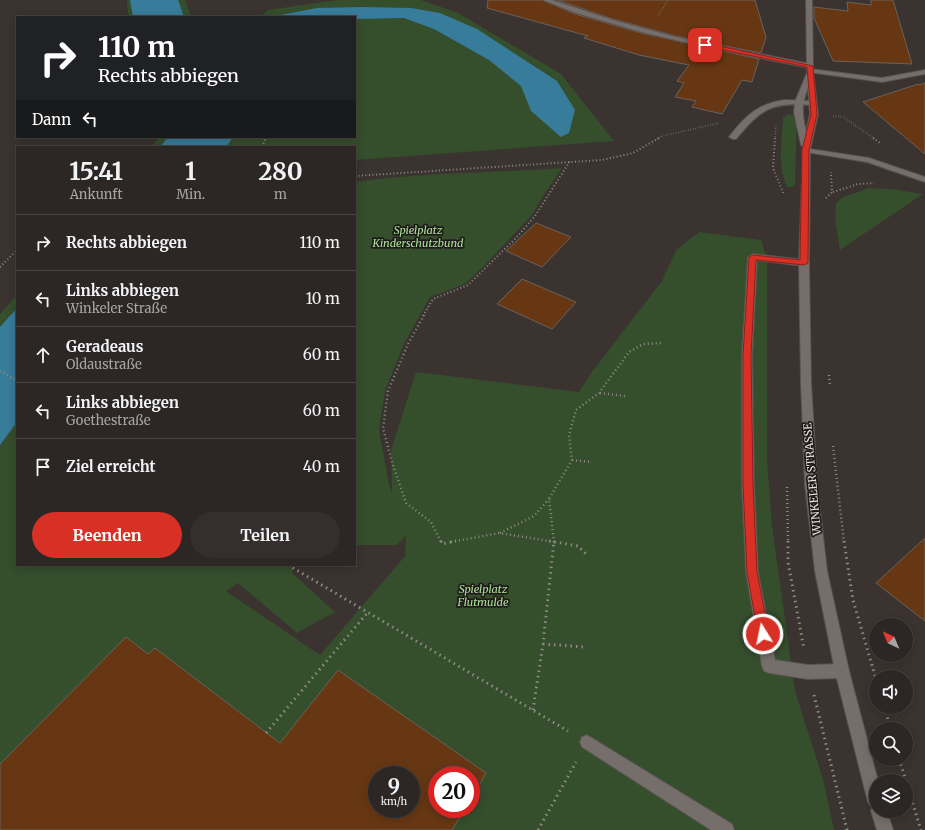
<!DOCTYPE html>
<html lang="de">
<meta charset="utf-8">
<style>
body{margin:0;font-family:Merriweather,serif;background:#342e2c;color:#f1f3f6;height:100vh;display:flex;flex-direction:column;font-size:15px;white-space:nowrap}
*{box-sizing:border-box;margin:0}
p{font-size:13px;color:#a6a5a6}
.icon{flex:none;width:22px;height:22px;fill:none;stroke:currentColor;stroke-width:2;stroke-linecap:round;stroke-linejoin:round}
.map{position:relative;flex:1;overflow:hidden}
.panel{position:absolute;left:16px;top:146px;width:340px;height:420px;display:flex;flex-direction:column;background:#2c2624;border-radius:0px;box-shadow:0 2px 10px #0003,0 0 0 1px #484341}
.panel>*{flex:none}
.guide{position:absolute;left:16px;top:16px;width:340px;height:122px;border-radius:0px;box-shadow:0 2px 10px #0003,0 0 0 1px #484341;background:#202124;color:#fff;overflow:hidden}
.needle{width:26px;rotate:316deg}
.buttons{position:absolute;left:869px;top:618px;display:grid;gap:8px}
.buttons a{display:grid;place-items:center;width:44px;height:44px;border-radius:50%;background:#2c2624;box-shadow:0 2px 10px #0003,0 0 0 1px #484341;font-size:20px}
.speed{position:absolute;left:368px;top:766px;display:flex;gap:8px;font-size:20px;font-weight:700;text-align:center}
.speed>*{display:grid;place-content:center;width:52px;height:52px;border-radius:50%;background:#2c2624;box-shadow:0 2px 10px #0003,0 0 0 1px #484341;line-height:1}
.speed small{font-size:10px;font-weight:400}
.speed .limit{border:6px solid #d22;background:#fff;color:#111}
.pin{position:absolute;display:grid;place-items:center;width:34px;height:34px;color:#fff;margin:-17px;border-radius:8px;box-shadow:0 2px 6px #0006}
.me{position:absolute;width:44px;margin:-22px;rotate:350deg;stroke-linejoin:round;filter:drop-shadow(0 0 3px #0008)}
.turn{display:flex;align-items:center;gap:14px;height:84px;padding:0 16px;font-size:18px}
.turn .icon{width:52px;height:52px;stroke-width:2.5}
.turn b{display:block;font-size:28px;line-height:34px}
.then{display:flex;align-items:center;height:38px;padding:0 16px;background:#0003;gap:8px;font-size:15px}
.eta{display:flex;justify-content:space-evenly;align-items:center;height:68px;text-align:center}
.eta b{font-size:24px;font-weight:700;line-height:28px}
.button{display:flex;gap:8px;margin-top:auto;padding:8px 16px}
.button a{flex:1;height:46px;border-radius:24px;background:#d93025;color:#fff;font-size:16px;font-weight:700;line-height:46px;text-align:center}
.button a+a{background:#342e2c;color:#f1f3f6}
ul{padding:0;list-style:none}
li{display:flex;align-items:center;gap:12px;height:56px;padding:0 16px;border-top:1px solid #484341}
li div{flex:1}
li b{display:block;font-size:15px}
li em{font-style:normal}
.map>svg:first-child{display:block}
.green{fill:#354e2c;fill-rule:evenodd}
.water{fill:#387c9b}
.building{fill:#673713;stroke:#69625d;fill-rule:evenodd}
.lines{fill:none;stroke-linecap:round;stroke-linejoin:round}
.service-casing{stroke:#585250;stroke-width:2}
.minor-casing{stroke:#585250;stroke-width:2}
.tertiary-casing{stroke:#585250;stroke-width:2}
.path-far3{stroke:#908a87;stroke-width:1.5;stroke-dasharray:0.5 2;stroke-linecap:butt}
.path-far2{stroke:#908a87;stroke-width:2;stroke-dasharray:1 2.5;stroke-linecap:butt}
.path-far1{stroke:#908a87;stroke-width:2.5;stroke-dasharray:1 3;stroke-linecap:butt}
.path{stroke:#908a87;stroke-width:3;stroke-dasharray:1.5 4;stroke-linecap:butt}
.service{fill:#766e6b;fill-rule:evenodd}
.minor{fill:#766e6b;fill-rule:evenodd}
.tertiary{fill:#766e6b;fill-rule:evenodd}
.route{fill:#d93025;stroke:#8d1f18}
.labels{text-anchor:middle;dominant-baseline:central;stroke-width:3.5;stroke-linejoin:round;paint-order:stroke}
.park-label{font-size:11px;font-style:italic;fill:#abe198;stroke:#1f1b1a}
.street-label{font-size:11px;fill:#e6e1df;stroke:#1f1b1a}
</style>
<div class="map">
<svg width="925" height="830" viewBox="0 0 925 830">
<rect width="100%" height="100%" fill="#3a3330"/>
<path class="green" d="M127,0h58l6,17h-63z
M337,0h84l37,13 103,61 53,67 -259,19v-13h-204l9,-10h195v-120h-95l8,-7z
M788,114l5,1 4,3 -2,65 -2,4h-6c-10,-22 -5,-46 -4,-70z
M562,168l-17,25 -14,23 -46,49 -20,19 -35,13 -26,47 -19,47 -6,39 10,54 3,9 -1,-43 25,-78 163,20 12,-19 71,-92 14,-31 23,-18 62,8 6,18v202l5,66 23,165 28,88 11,51h-834v-516l17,-19v270h276l-1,8 43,39 -38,21 -59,-50 -12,8 94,64 85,-99 1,-21 -9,10h-42v-363c69,-10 138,-9 207,-14zM377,775h34v34h-34zM437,775h34v34h-34z
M869,188l23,1 31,5 -83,56 -5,-31 1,-16 7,-6z"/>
<path class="water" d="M130,0h48l6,17h-51z
M361,7l50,1 29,5 37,16 80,52 18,29 -6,23 -8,4 -30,-26 -10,-25 -32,-26 -55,-31 -30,-11 -49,1v-2h-85l47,-9z
M168,137h65l-7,10h-66z
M17,308v114l-17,23v-118z"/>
<path class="building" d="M488,0h54l33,14 66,19 118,26 -7,23 -10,-2 -20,34 -30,-7 4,-6 -21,-4 9,-14 -7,-2 12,-16 -50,-10 -55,-17 4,-2 -101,-28z
M557,0h198l11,37 -5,16 -85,-17 -63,-17z
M871,0h22l19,64 -79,-3 -19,-43v-11l34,4 -1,-9 24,3z
M925,83v71l-62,-52 55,-18 1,1z
M536,223l35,14 -29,30 -36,-16z
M522,279l54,23 -24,27 -55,-25z
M925,538v83l-49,-38z
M126,637l22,17 7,-6 125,95 58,-73 148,103 -15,26v-24h-34v34h28l-13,21h-452v-66zM377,775h34v34h-34z"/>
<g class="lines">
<defs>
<path id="service" d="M785,100l27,1 4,2 -4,2c-41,-3 -50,3 -76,34h-3l-4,-2c16,-21 30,-34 56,-37z
M753,254l51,6 5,3 -5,3 -47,-6 -5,95 2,130 4,87 17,88 33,5 34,-1 5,2 2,5 -2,5 -5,2 -34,1 -39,-6 -5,-2 -2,-5 -16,-94 -4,-87v-130l6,-98z
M587,735l145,89 2,6h-23l-129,-83 -2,-5 2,-5z"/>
<path id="minor" d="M543,0h9l61,20 63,17 134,27 3,2 -3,2 -100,-20 -69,-16 -65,-19z
M810,69l72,9 43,-8v4l-43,8 -74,-10v-2z
M803,148l66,10 56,19v5l-58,-20 -61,-10 -4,-2z"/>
<path id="tertiary" d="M806,0h6l1,71 5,43 -8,36 -1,113 2,120 6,101 10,87 22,100 29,110h-2v30h11l6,19h-16l-6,-19 1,-3 -4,-6 -33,-131 -20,-100 -10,-87 -4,-101 -2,-120 4,-116 -2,-2 -7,-33 1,-10 12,-29zM808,87l2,27 -4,18c-4,-19 -5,-26 2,-45z"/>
</defs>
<use href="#service" class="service-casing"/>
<use href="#minor" class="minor-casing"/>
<use href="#tertiary" class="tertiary-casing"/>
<path class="path-far3" d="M658,16l10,-16
M833,116l10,1 32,22
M266,139l1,-2
M657,139l6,-3 56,-13
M775,139l1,-15"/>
<path class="path-far2" d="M775,138l-2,30 11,27
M873,138l7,5
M262,147l4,-9
M355,176l247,-16 31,-7 26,-15
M833,192l25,-8 16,-1
M826,198l6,-6 -1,-20
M0,267l17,-17
M423,316l10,-17 35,-14 48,-47 19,-22 35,-55"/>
<path class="path-far1" d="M424,315l-16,29 -20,47 -5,37 9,34 14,41 25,19 10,20
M0,371l17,10
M829,375l1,11
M600,393l25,3
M833,446l11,96
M572,460l20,2
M787,487l1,55
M500,533l34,-17 15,-17
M451,542l48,-9 56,9
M554,542l-5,-43 23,-39 -3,-25 7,-25 23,-17 30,-41 14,-8 20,-1"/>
<path class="path" d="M441,541l1,3 14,-3
M549,541l29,5 8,8
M788,541v21l16,87
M844,541l9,59 23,79
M288,565l280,166
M543,644l41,3
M814,695l33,135
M884,707l7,22
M533,710l10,-66 11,-103
M266,733l102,-121
M899,759l7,22
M906,782l15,48
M538,830l38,-68"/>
<use href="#service" class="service"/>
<use href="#minor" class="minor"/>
<use href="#tertiary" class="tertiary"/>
</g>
<path class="route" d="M705,43l108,23 4,48 -8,36 -1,113 -4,2 -48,-5 -5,95 2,130 4,87 12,62 -2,4 -4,2 -4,-2 -1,-4 -11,-62 -4,-87v-130l6,-98 4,-2 47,5 2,-110 9,-36 -4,-47 -104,-21v-2z"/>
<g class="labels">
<g class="park-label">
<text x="418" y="230">Spielplatz<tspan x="418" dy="13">Kinderschutzbund</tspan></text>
<text x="483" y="589">Spielplatz<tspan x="483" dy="13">Flutmulde</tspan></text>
</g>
<g class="street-label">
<text transform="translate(812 479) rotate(-95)">WINKELER STRASSE</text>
</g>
</g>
</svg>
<div class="buttons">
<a><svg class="needle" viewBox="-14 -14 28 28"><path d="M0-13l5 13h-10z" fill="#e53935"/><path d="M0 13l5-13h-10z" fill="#a6a5a6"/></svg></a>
<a><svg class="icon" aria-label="sound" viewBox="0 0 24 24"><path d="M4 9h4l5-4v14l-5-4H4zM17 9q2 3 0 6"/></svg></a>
<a><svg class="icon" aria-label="search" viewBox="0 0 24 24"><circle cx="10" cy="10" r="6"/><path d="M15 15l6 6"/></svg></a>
<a><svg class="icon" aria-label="layers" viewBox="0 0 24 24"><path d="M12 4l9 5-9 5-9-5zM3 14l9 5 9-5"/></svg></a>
</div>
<div class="speed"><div>9<small>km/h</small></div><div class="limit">20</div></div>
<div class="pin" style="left:705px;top:45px;background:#d93025"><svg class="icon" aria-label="arrive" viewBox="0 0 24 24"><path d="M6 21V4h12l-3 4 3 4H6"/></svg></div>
<svg class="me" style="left:763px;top:634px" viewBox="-20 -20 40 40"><circle r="17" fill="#d93025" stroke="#fff" stroke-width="3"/><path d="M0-11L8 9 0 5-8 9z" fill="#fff"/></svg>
<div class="guide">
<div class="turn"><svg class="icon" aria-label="right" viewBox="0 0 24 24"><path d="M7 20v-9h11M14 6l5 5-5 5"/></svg><div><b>110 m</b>Rechts abbiegen</div></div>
<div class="then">Dann<svg class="icon" aria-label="left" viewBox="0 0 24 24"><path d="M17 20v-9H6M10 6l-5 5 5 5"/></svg></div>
</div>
<section class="panel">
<div class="eta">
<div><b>15:41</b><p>Ankunft</p></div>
<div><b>1</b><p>Min.</p></div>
<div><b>280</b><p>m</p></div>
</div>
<ul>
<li><svg class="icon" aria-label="right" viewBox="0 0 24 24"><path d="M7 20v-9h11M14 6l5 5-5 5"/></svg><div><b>Rechts abbiegen</b></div><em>110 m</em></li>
<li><svg class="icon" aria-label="left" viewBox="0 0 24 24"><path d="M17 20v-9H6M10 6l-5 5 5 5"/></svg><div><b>Links abbiegen</b><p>Winkeler Straße</p></div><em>10 m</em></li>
<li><svg class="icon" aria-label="ahead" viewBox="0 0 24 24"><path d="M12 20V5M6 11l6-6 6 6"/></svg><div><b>Geradeaus</b><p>Oldaustraße</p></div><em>60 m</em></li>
<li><svg class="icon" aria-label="left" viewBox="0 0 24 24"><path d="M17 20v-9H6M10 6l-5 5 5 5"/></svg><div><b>Links abbiegen</b><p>Goethestraße</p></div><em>60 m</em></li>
<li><svg class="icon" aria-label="arrive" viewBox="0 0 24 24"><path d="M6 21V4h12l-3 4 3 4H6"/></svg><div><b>Ziel erreicht</b></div><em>40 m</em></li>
</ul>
<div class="button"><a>Beenden</a><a>Teilen</a></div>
</section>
</div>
